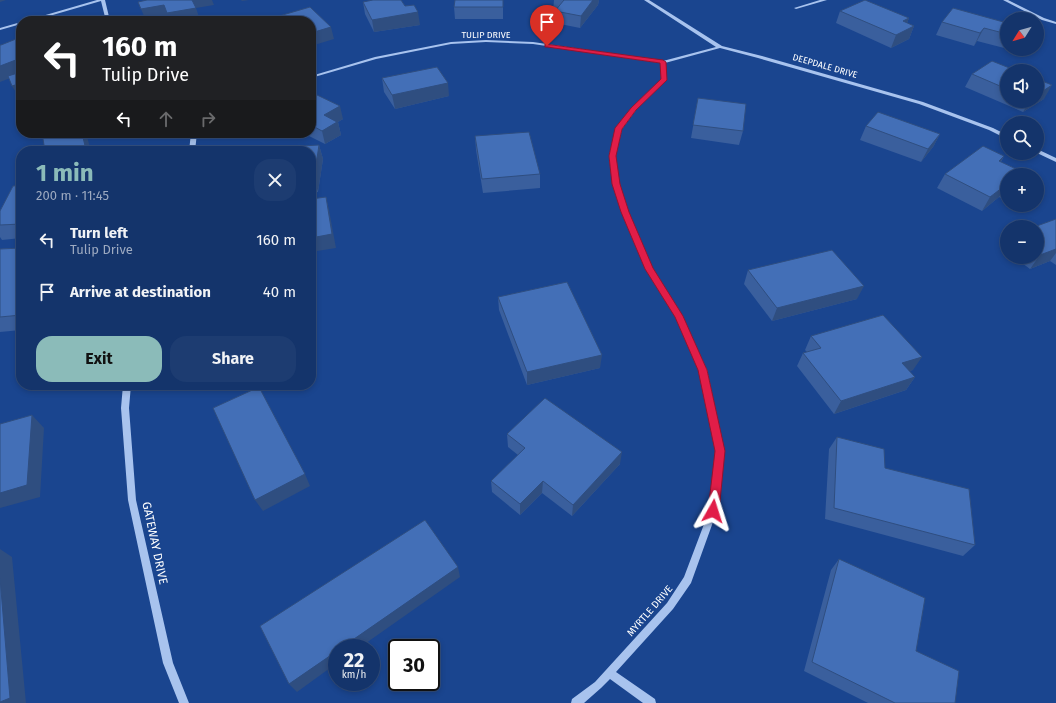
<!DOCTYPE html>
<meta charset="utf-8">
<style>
body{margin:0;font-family:"Fira Sans",sans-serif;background:#1d3c71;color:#f1f3f6;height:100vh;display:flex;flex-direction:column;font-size:15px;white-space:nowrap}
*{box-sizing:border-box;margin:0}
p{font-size:13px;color:#9daac1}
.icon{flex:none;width:22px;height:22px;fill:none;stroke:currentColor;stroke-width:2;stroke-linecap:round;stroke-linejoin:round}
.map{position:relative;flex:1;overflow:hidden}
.side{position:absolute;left:16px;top:146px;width:300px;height:244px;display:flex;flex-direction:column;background:#14346b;border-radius:16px;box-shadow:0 2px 6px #0003,0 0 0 1px #334f7e}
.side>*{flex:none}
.banner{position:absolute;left:16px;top:16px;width:300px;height:122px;border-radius:16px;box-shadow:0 2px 6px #0003,0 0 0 1px #334f7e;background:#202124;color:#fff;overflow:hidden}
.needle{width:26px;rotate:233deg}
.tools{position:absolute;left:1000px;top:12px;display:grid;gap:8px}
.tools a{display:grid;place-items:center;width:44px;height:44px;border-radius:50%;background:#14346b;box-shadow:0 2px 6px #0003,0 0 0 1px #334f7e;font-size:20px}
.speed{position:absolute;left:328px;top:639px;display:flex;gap:8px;font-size:20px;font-weight:700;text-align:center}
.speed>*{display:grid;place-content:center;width:52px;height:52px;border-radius:50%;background:#14346b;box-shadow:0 2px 6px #0003,0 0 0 1px #334f7e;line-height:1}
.speed small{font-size:10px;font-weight:400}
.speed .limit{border:2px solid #111;border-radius:6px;background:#fff;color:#111}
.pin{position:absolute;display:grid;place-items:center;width:34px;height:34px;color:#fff;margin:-41px -17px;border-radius:50% 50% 50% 0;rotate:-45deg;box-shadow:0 0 4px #0007}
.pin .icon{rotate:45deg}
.me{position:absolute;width:44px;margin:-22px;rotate:6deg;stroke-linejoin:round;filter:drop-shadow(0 0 3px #0008)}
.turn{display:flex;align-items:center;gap:14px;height:84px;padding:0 20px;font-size:18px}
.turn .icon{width:52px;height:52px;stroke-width:2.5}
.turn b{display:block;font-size:28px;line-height:34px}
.lanes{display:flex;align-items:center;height:38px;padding:0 20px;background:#0003;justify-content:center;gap:20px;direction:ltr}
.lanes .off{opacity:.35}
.round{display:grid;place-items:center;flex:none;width:42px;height:42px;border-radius:16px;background:#1d3c71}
.head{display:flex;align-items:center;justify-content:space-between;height:68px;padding:0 20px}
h1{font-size:24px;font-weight:700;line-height:30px;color:#8bbbb9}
.cta{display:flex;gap:8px;margin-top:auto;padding:8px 20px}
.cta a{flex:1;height:46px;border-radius:16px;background:#8bbbb9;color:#111;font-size:16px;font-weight:700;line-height:46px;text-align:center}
.cta a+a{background:#1d3c71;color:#f1f3f6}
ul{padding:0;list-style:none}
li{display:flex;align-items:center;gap:12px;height:52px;padding:0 20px}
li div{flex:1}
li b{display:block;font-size:15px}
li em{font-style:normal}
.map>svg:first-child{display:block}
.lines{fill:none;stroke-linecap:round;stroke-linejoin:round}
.minor{fill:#a8c3ee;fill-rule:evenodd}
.wall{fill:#3a5f9d}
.shaded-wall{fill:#2f4e80}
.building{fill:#436fb7;stroke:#2f4e80}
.route{fill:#e11d48;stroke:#92132f}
.labels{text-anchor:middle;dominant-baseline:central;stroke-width:3;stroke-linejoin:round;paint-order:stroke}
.far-street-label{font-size:9px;fill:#fff;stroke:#1a458f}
.street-label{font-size:10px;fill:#fff;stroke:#1a458f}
.near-street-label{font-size:12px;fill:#fff;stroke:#1a458f}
</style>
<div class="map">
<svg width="1056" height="703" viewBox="0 0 1056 703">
<rect width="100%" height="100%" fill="#1a458f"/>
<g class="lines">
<path class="minor" d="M97,0h8l5,21h-4l-5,-20 -69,20h-7z
M644,0h5l73,46 40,10 161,46 70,26 14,7v4l-18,-9 -70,-26 -161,-46 -38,-10 -55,15 1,17 -30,30 -14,19 -7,27 4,28 9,28 24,57 30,47 25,54 17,81 -7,60 -26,72 -18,26 -57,63 39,27 1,4h-13l-33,-24 -9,9 -17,15h-13l1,-4 23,-17 72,-79 17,-26 25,-66 7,-60 -17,-81 -23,-53 -30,-48 -24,-57 -9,-28 -4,-28 7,-27 16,-21 30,-28 -1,-17 -128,-19 -47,-2 -35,2 -75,15 -65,19v-2l64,-19 76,-15 35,-2 47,2 130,19 53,-14z
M820,0h7l-31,9 -2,-1z
M1003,0h5l36,18 12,4v2l-14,-4z
M21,22v2l-21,6v-2z
M191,133h6l-2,18h-6z
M1037,149l19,9v4l-19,-9z
M123,385h8l-2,23 7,92 37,163 16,40h-10l-16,-40 -35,-163 -7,-92z"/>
</g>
<path class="wall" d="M554,0h45l-1,5 -18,23 -25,-5v-12h-2z
M363,2l42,4 15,19 -46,7 -9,-18z
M503,6v13h-48l-1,-12z
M840,11l69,7 -2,5 7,3 -5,13 -18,9 -55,-25z
M942,22l65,1v26h1l-31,-8 -3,5 -38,-11z
M1007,71v30h30l7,-2 -21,13 -58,-25 7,-13z
M382,78l67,18 -54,13 -11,-17z
M311,96l32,23 -5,3 3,13 -16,9 -22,-11h8z
M698,98l45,33 -4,14 -48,-7z
M866,126l74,8 -7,13 -12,15 -61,-22z
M475,136l65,38v14l-57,5 -7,-43z
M319,145l4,14 -5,33 -7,1v-42z
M1004,156l-3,6 6,13v26l-8,-4 -17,14 -45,-23 8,-14z
M21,185v53l-19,2 -2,-3v-26z
M1056,219v46l-6,-4 -20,8 -16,-12h23v-30z
M1007,243v8l-4,-2z
M21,248v82l-21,2v-83z
M748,270l109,29 -85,22 -28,-37z
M498,297l102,71 -73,17 -28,-75z
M811,336l102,34 -4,1 6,6 -9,13 -72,24 -37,-48 6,-13 4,-1 -2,-2z
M507,434l113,30 -48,52 -30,-23 -22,22 -28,-23 -1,-11 27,-26 -10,-8z
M837,437l48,31 90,77 -12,11 -138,-37 4,-70z
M839,559l77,92 39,52h-87l-64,-32 27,-101z"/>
<path class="shaded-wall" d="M0,0h6l-6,2z
M192,0h20l2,5 -18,3 4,12 -5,1h-25l-2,-4 -18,4h-4l-5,-12z
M241,0h8l-7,1z
M593,0h6l-1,5 -18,23 1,-12z
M418,12l2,13 -46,7 -2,-12z
M909,18l-5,13 -1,-10z
M914,26l-5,13 -18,9 5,-13z
M331,27l3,12 -23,7v-13z
M984,28l-7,13 -3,5 6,-13z
M21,58v16l-21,8v-16z
M21,83v16h-1l-8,-13z
M448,83l1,13 -54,13 -3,-14z
M1052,85l-8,14 -21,13 7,-11h7v-6z
M340,106l3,13 -5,3 3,13 -16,9 -3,-13 2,-16z
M82,133h4l5,18h-10z
M940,134l-7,13 -12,15 7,-13z
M319,145l4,14 -5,33 -4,-14z
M1004,156l-8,14 3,-9z
M1007,184l-8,13 -17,14 8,-14z
M326,197l3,13 7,38 -25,4v-14z
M1056,249v4l-6,8 -20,8 10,-14z
M864,286l-7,13 -85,22 5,-13z
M602,355l-2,13 -73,17v-13z
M922,357l-9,13 -20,6 9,-13z
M915,377l-9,13 -72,24 7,-13z
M32,415l12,13 -4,69 -40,11v-15z
M622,452l-2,12 -48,52 1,-11z
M305,474l5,12 -47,25 -8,-11z
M543,481l-1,12 -22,22v-11z
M0,549l12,8 14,146h-26z
M458,567l2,10 -101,71h-18z
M337,651v12l-40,29 -8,-8z"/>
<path class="building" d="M147,0h45l4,8 -29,5 -3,-8 -23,4 -3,-7z
M373,0h28l4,6 9,-1 4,7 -46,8 -9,-18z
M455,0h48v7h-49z
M563,0h30l-12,16 -26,-5 9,-11z
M865,0l44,18 -6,3 11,5 -18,9 -56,-24z
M310,7l21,20 -20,6v-12h-40l-2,-2z
M953,8l54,15v11l-23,-6 -4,5 -38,-11z
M21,37v21l-21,8v-21h1z
M992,61l25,10h-10v18l-35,-15z
M437,67l11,16 -56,12 -10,-17z
M21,72v11l-9,3 -4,-10z
M1037,79l15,6 -15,10z
M315,94l25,12 -16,9 13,7 -15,9 -11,-6v-29z
M698,98l48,6 -3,27 -50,-6z
M878,112l62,22 -12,15 -62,-23z
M529,132l11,42 -58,5 -7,-43z
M42,133h40l4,17 -5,1h-36z
M319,145l-5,33 -3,1v-28h-63l1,-2z
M983,146l21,10 -5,5 30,14h-22v9l-17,13 -45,-23z
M21,185v39l-21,1v-14l13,-25z
M326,197l6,37 -21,4v-39z
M1056,219v30l-16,6 -3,-2v-26h-3z
M21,248v67l-21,2v-68z
M832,250l32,36 -87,22 -29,-38z
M567,282l35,73 -75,17 -29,-75z
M883,315l39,42 -20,6 13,14 -74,24 -38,-48 18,-5 -10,-12z
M259,387l46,87 -50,26 -42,-92z
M545,398l77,54 -49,53 -30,-24 -23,23 -29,-23 34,-33 -18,-14z
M32,415l-5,70 -27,8v-69z
M837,437l47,12 1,19 84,21 6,56 -141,-37z
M425,520l33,47 -117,81h-4v3l-48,33 -29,-58z
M839,559l86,39 -9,53 43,20 -4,32h-60l-83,-41z
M0,578l10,120 -10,4z"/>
<path class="route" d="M545,44l118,16 3,2 1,18 -31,30 -14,19 -6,27 4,28 9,28 24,56 30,48 24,54 18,81 -6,60 -2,3 -4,2 -4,-2 -1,-3 7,-60 -17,-81 -23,-53 -30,-48 -24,-57 -9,-28 -3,-28 6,-28 16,-20 30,-29 -1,-16 -113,-16h-2z"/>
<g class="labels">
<g class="far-street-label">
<text x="486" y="35">TULIP DRIVE</text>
<text transform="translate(825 66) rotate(16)">DEEPDALE DRIVE</text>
</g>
<g class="street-label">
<text transform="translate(650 611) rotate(-49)">MYRTLE DRIVE</text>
</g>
<g class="near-street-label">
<text transform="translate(155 543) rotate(78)">GATEWAY DRIVE</text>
</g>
</g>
</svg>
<div class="tools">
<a><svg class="needle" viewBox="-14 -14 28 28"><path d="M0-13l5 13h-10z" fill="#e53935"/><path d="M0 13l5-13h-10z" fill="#9daac1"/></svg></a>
<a><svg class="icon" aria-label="sound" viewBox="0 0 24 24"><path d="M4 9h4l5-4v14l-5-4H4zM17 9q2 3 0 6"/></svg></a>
<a><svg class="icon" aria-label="search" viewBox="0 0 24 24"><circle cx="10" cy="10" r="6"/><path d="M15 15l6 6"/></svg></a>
<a>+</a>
<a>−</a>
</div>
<div class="speed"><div>22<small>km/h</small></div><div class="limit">30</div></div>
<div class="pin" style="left:547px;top:46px;background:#d93025"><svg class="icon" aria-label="arrive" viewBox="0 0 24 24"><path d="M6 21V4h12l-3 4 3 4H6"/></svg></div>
<svg class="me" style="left:713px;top:511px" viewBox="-20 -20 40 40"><path d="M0-17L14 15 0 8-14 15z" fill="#e11d48" stroke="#fff" stroke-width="4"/></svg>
<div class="banner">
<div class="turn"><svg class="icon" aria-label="left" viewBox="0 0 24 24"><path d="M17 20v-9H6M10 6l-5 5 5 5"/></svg><div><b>160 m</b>Tulip Drive</div></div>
<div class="lanes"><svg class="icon" aria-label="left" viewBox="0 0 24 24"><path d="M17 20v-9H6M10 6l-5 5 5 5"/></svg><svg class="icon off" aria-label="ahead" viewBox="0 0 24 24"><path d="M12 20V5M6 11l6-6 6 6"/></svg><svg class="icon off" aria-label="right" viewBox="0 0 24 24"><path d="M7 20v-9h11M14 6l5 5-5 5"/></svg></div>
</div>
<section class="side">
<div class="head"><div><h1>1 min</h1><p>200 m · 11:45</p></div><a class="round"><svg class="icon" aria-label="close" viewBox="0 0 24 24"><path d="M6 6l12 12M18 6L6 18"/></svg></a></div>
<ul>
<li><svg class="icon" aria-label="left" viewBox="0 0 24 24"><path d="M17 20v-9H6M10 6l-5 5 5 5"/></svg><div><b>Turn left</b><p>Tulip Drive</p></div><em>160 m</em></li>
<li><svg class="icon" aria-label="arrive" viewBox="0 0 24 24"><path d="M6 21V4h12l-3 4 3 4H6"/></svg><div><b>Arrive at destination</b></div><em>40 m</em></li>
</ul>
<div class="cta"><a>Exit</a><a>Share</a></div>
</section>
</div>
